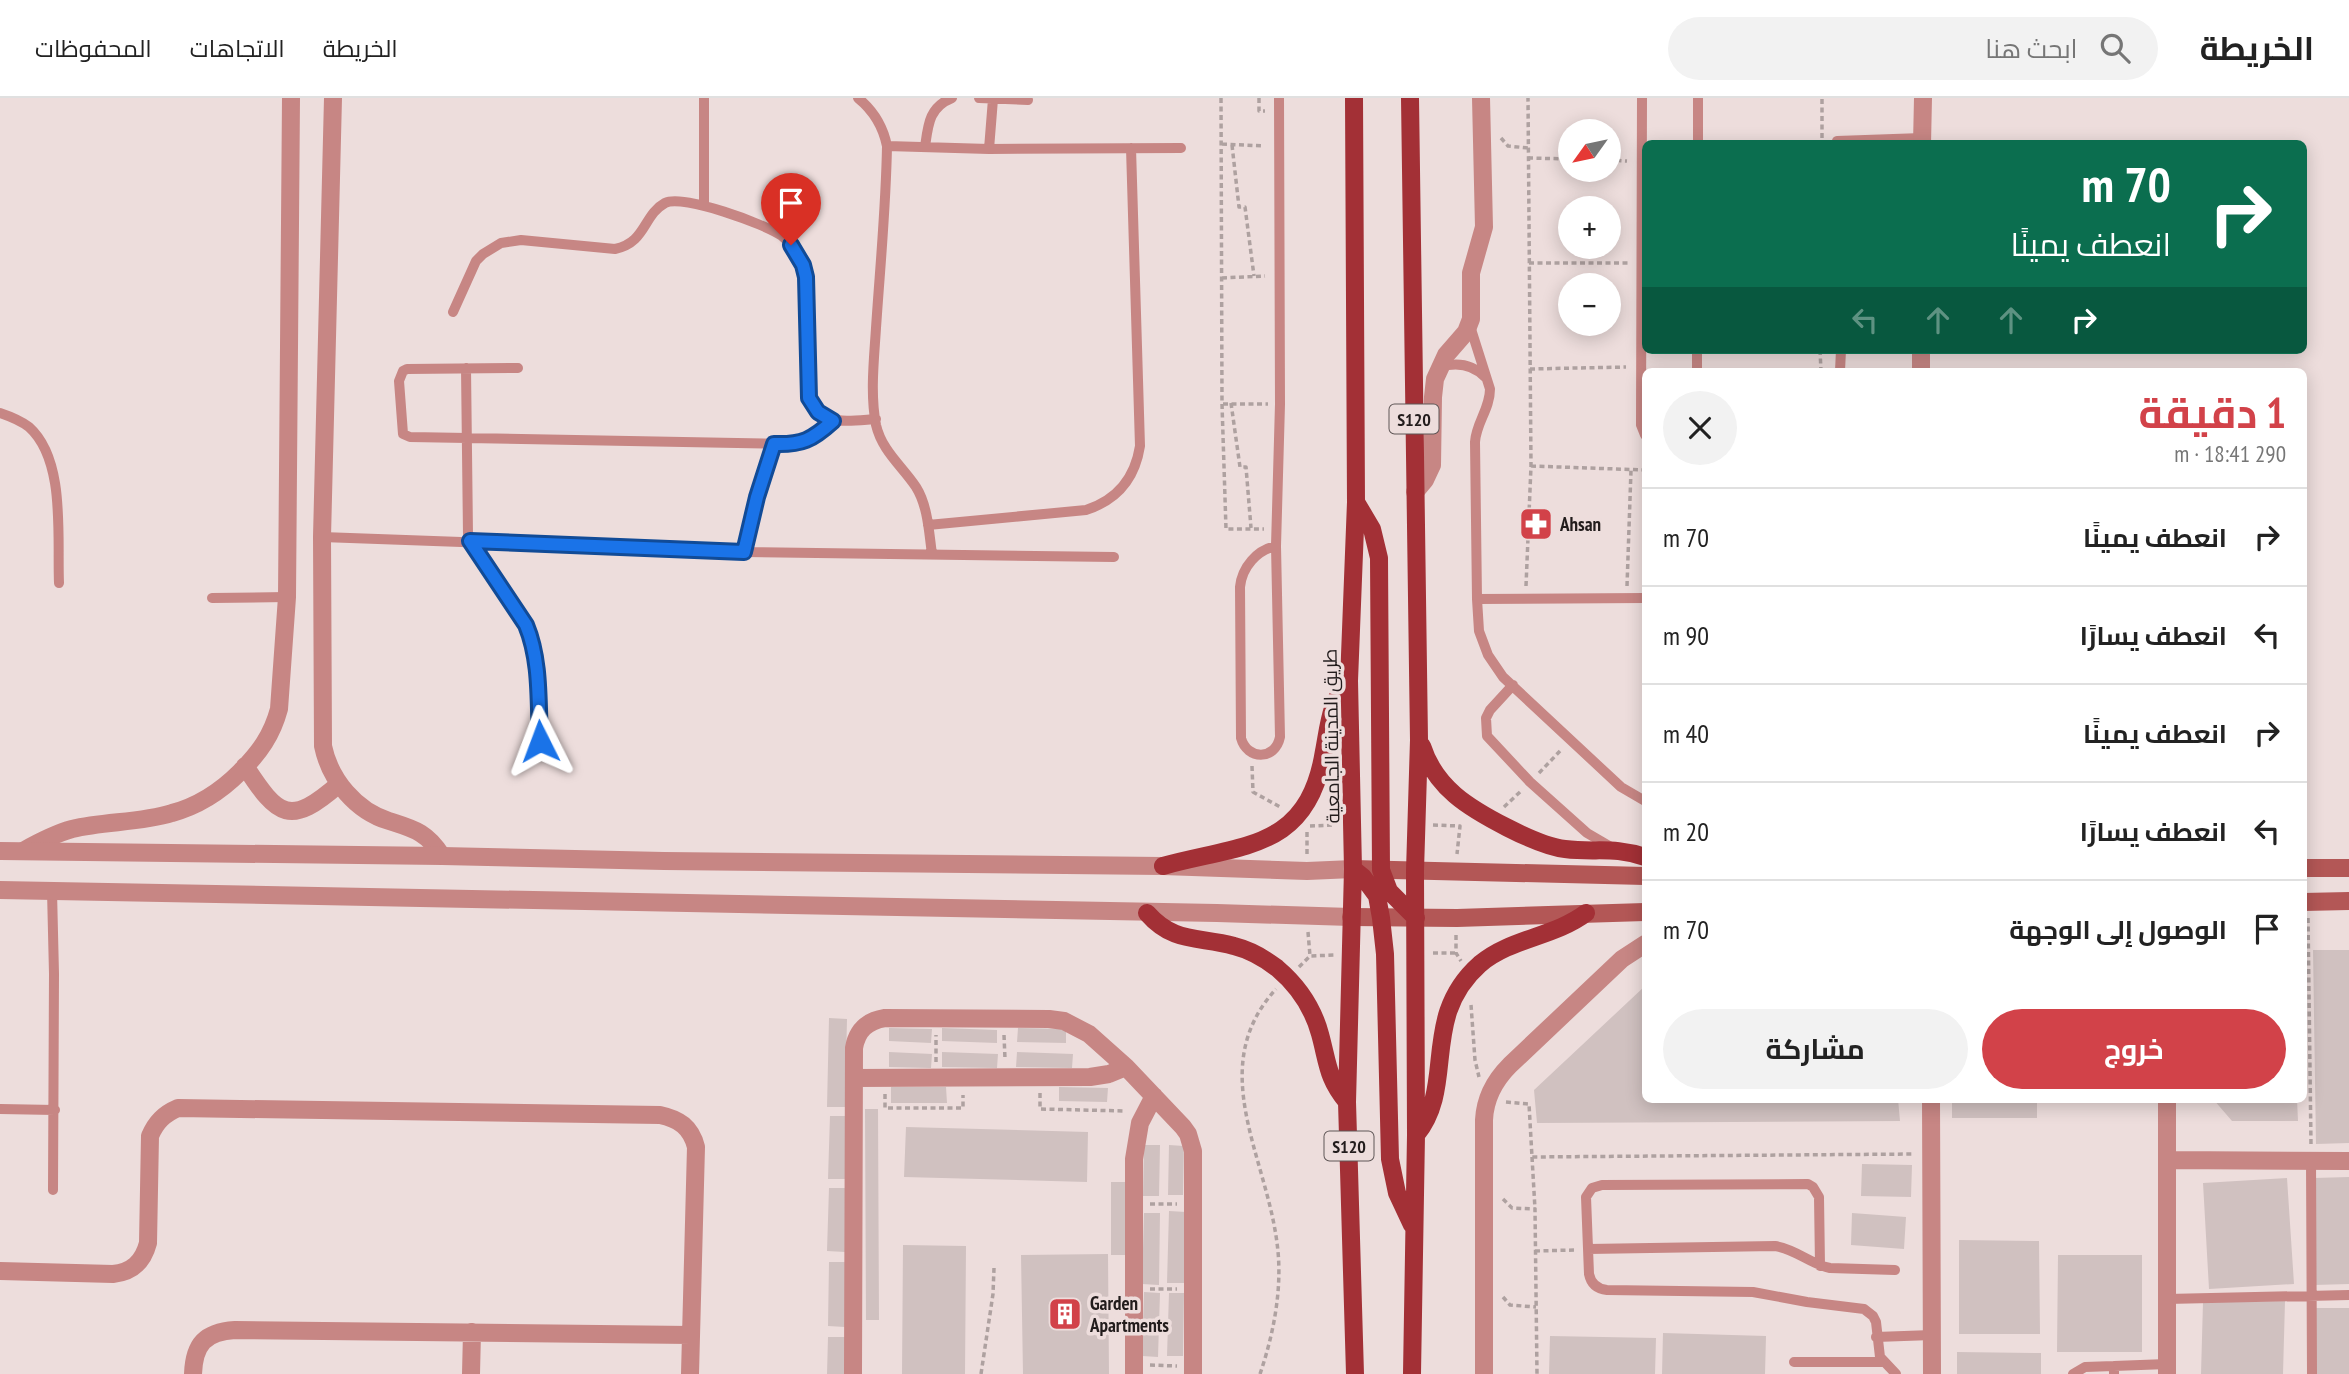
<!DOCTYPE html>
<html lang="ar">
<meta charset="utf-8">
<style>
body{margin:0;font-family:"PT Sans Narrow",Cairo,sans-serif;background:#f2f2f2;color:#222;direction:rtl;height:100vh;display:flex;flex-direction:column;font-size:26px;white-space:nowrap}
*{box-sizing:border-box;margin:0}
p{font-size:23px;color:#767676}
.icon{flex:none;width:38px;height:38px;fill:none;stroke:currentColor;stroke-width:2;stroke-linecap:round;stroke-linejoin:round}
.map{position:relative;flex:1;overflow:hidden;direction:ltr}
.side{position:absolute;left:1642px;top:270px;width:665px;height:735px;display:flex;flex-direction:column;background:#fff;border-radius:10px;box-shadow:0 4px 18px #0003;direction:rtl}
.side>*{flex:none}
.guide{position:absolute;left:1642px;top:42px;width:665px;height:214px;border-radius:10px;box-shadow:0 4px 18px #0003;direction:rtl;background:#0b6e4f;color:#fff;overflow:hidden}
.needle{width:46px;rotate:237deg}
.buttons{position:absolute;left:1558px;top:21px;display:grid;gap:14px}
.buttons a{display:grid;place-items:center;width:63px;height:63px;border-radius:50%;background:#fff;box-shadow:0 4px 18px #0003;font-size:35px}
.pin{position:absolute;display:grid;place-items:center;width:60px;height:60px;color:#fff;margin:-72px -30px;border-radius:50% 50% 50% 0;rotate:-45deg;box-shadow:0 0 7px #0007}
.pin .icon{rotate:45deg}
.me{position:absolute;width:77px;margin:-38px;rotate:357deg;stroke-linejoin:round;filter:drop-shadow(0 0 5px #0008)}
.turn{display:flex;align-items:center;gap:24px;height:147px;padding:0 21px;font-size:32px}
.turn .icon{width:91px;height:91px;stroke-width:2.5}
.turn b{display:block;font-size:49px;line-height:60px}
.lanes{display:flex;align-items:center;height:66px;padding:0 21px;background:#0003;justify-content:center;gap:35px;direction:ltr}
.lanes .off{opacity:.35}
.round{display:grid;place-items:center;flex:none;width:74px;height:74px;border-radius:37px;background:#f2f2f2}
.overview{display:flex;align-items:center;justify-content:space-between;height:119px;padding:0 21px}
h1{font-size:42px;font-weight:700;line-height:52px;color:#d24249}
.cta{display:flex;gap:14px;margin-top:auto;padding:14px 21px}
.cta a{flex:1;height:80px;border-radius:42px;background:#d24249;color:#fff;font-size:28px;font-weight:700;line-height:80px;text-align:center}
.cta a+a{background:#f2f2f2;color:#222}
ul{padding:0;list-style:none}
li{display:flex;align-items:center;gap:21px;height:98px;padding:0 21px;border-top:2px solid #e0e0e0}
li div{flex:1}
li b{display:block;font-size:26px}
li em{font-style:normal}
header{display:flex;align-items:center;gap:42px;box-sizing:border-box;height:98px;padding:0 35px;background:#fff;border-bottom:2px solid #e0e0e0}
header strong{font-size:33px}
nav{display:flex;gap:38px;margin-inline-start:auto;font-size:24px}
.search{width:490px;height:63px;background:#f2f2f2;display:flex;align-items:center;gap:18px;box-sizing:border-box;padding:0 24px;border-radius:38px;color:#767676;font-size:26px}
.map>svg:first-child{display:block}
.building{fill:#d0c1c0}
.lines{fill:none;stroke-linecap:round;stroke-linejoin:round}
.path{stroke:#aea1a0;stroke-width:3.5;stroke-dasharray:5 3.5;stroke-linecap:butt}
.service{stroke:#c78684;stroke-width:10}
.minor{stroke:#c78684;stroke-width:18}
.tertiary{stroke:#c78684;stroke-width:18}
.secondary{stroke:#b35756;stroke-width:18}
.primary{stroke:#a33036;stroke-width:18}
.route-casing{stroke:#114b97;stroke-width:18}
.route{stroke:#1a73e8;stroke-width:12}
.labels{text-anchor:middle;dominant-baseline:central;stroke-width:7;stroke-linejoin:round;paint-order:stroke}
.shield{fill:#eddddc;stroke:#5f5656;stroke-width:2}
.shield-label{font-size:18px;font-weight:bold;fill:#221c1c}
.poi-label{font-size:19px;font-weight:bold;fill:#221c1c;stroke:#eddddc;text-anchor:start}
.street-label{font-size:19px;fill:#221c1c;stroke:#eddddc}
</style>
<header>
<strong>الخريطة</strong>
<div class="search"><svg class="icon" aria-label="search" viewBox="0 0 24 24"><circle cx="10" cy="10" r="6"/><path d="M15 15l6 6"/></svg>ابحث هنا</div>
<nav><a>الخريطة</a><a>الاتجاهات</a><a>المحفوظات</a></nav>
</header>
<div class="map">
<svg width="2349" height="1276" viewBox="0 0 2349 1276">
<rect width="100%" height="100%" fill="#eddddc"/>
<path class="building" d="M2313,852h36v193l-33,1z
M1645,888v113h253l2,22 -363,2 -3,-33z
M829,920l18,1 -2,88h-18z
M889,930l43,1 -1,14 -42,-2z
M942,930l55,2v13l-55,-2z
M1018,930l48,1v14l-49,-1z
M889,954l43,2 -1,14 -42,-1z
M942,954l56,2 -1,14 -55,-1z
M1017,954l56,2 -1,14 -56,-1z
M891,989h55l1,16h-56z
M1059,989l49,1 -1,14 -48,-1z
M1952,1001h85v19h-85z
M2213,1001h84l1,22h-66z
M865,1011h13l1,211h-13z
M830,1018h16l-1,63h-17z
M906,1029l182,5 -1,50 -183,-5z
M1144,1047h16l-1,51h-16z
M1169,1047l15,1 -1,49h-15z
M1862,1066l50,1 -1,32 -50,-1z
M2349,1079v107l-35,1v-107z
M2287,1080l7,106 -85,5 -6,-106z
M1111,1084h15v73h-15z
M829,1090h18l-2,64 -18,-1z
M1169,1113l17,1 -2,71h-17z
M1144,1115h16l-1,72 -17,-1z
M1852,1115l54,4 -2,32 -53,-4z
M1959,1142l80,1 1,93h-81z
M903,1147l63,1 -1,128h-63z
M1108,1156l1,120h-86l-2,-119z
M2058,1157h84v97h-85z
M829,1164h17l-1,65 -17,-1z
M1144,1194l16,1 -2,64 -16,-1z
M1169,1195h15l-1,63h-16z
M2285,1203l-2,73h-82l2,-72z
M2316,1210h33v66h-33z
M1663,1235l103,3 -1,38h-103z
M1550,1238l106,2 -1,36h-106z
M828,1239h18l-1,37h-18z
M1957,1254l84,1v21h-84z"/>
<g class="lines">
<path class="path" d="M1221,0l1,306 4,125h38
M1259,0v13h6
M1501,40l7,8 20,2
M1822,40v-40
M1222,46l42,2
M1232,47l7,62h6l9,69
M1528,60l42,1
M1608,62l19,1
M1529,165h100
M1222,180l43,-2
M1820,252l1,21
M1530,271l96,-2
M1231,305l9,64h6l5,61
M1223,306h45
M1531,368l114,4
M1526,488l5,-120 -3,-368
M1627,488l4,-116
M1252,668l1,26 29,16
M1539,675l21,-22
M1504,709l17,-16
M1433,727l27,1 -3,28
M1310,728l24,-1
M1307,756v-23
M2308,820l3,227
M1308,834l2,24 25,-1
M1456,837v18l5,8
M1433,855h23
M1299,869l11,-11
M1471,907l4,55 4,17
M1004,937l1,24
M936,964v-27
M1040,995v16l85,2
M885,996v14h78v-13
M1506,1004l23,2 3,53 382,-3
M1532,1059l3,52
M1503,1101l9,9 23,1 2,165
M1150,1106h27
M1535,1153l40,-1
M1150,1191h27
M1503,1199l7,8 26,2
M1150,1267l27,1
M981,1276l12,-80 1,-26
M1260,1276c14,-41 23,-88 17,-131 -11,-88 -72,-176 -1,-254"/>
<path class="service" d="M704,0v108
M858,0c16,13 25,28 29,48 -1,61 -7,122 -11,182 -2,32 -6,66 0,97 6,26 26,41 40,62 12,19 13,46 16,67
M979,0l49,2
M1642,0l-1,327 4,10
M1837,43l85,-3
M1698,46v-46
M887,48l102,3 192,-1
M925,49c3,-22 4,-40 27,-49
M989,51l4,-50
M453,214l23,-51 7,-7 18,-11 20,-3 94,9c31,-6 28,-34 50,-46 18,-9 100,21 117,33 14,11 20,25 24,41l1,112c6,39 39,32 69,30
M1470,228l20,63c0,20 -14,34 -15,53l2,157 2,32 9,24 15,22 118,110 24,14
M1697,252v21
M1440,269c17,-5 32,-3 45,10
M466,270l2,167c8,32 43,60 58,90 17,31 12,81 14,116
M518,270l-111,1 -4,2 -4,10 4,53 7,3 384,7 17,-5 22,-18
M1840,273l1,-21
M0,315c9,3 21,8 29,14 37,33 28,110 30,156
M928,427l158,-15c31,-10 49,-32 54,-64l-9,-298
M322,439l422,15 370,5
M1276,448l4,191c-5,24 -33,23 -39,1l-1,-151c2,-20 17,-37 36,-41z
M1276,448l4,-142 -1,-306
M744,454l18,-73 12,-35
M212,500l75,-1
M1477,501l168,-1
M1513,587l-23,25 -4,8 1,18 43,46 57,51 24,14
M52,793l2,83 -1,216
M0,1011l55,1
M2311,1063l1,213
M1588,1151l187,-3c21,3 35,18 55,22l65,2
M1820,1168l-1,-69 -6,-10 -5,-3 -206,1 -10,3 -6,9 3,77c2,10 8,15 18,16l146,2 54,10 57,7 9,7 3,6 4,35 16,17
M2167,1201l182,-4
M1876,1239l56,-2
M1794,1264h89
M2114,1268l53,-2
M2073,1276l12,-7 29,-1v8"/>
<path class="minor" d="M333,0l-11,439 1,209c7,34 33,65 66,75 25,8 38,11 53,35
M1922,46l1,-46
M1921,273v-21
M1415,394l10,-12 7,-15 1,-68 2,-18 11,-24 20,-23 5,-13v-46l13,-46 -3,-129
M245,668c33,51 45,61 94,18
M23,753c16,-9 31,-17 49,-22 33,-8 68,-6 100,-16 26,-7 50,-23 68,-41 20,-20 32,-37 39,-63l8,-112 4,-499
M854,980l236,-1 19,-3 17,-7
M1931,1001l1,275
M2167,1062l182,1
M0,1173l113,3c19,-2 30,-12 35,-31l2,-107c6,-14 14,-22 28,-28l482,7c19,4 31,12 36,32l-6,227
M193,1276c1,-30 12,-42 42,-44l456,5
M471,1276l1,-42
M853,1276l1,-326c3,-18 13,-27 31,-30l164,1 15,2 25,13 37,33 57,60 5,7 5,17v223
M1134,1276v-215l6,-36 14,-27
M1484,1276v-254c1,-22 10,-39 26,-55l112,-106 23,-15
M2167,1276v-275"/>
<path class="tertiary" d="M0,753l442,5 222,5 499,5 144,5 46,-2
M0,792l1217,23 134,4"/>
<path class="secondary" d="M2303,770h46
M1353,771l292,7
M2303,804l46,-1
M1351,819l106,1 188,-6"/>
<path class="primary" d="M1354,0l2,404 -7,179 4,188 -6,233 8,272
M1410,0l9,642 -4,131 1,264 -4,239
M1356,404l16,27 7,29 2,312 8,21 27,27
M1422,648c6,19 18,36 33,49 21,18 82,51 110,54 31,4 48,-3 80,8
M1163,768c79,-22 145,-15 161,-115 5,-26 6,-50 25,-70
M1353,771l10,8 14,19 4,22 4,36 5,205 7,34 15,32
M1147,815c27,31 52,23 87,33 16,4 30,12 43,22 20,17 36,40 43,66 8,29 7,44 27,68
M1416,1037c41,-50 3,-117 64,-171 31,-26 74,-27 106,-51"/>
</g>
<g class="lines">
<defs>
<path id="route" d="M540,643c-2,-38 1,-80 -14,-116l-56,-84 274,11 13,-55 17,-53c28,1 38,-4 59,-23l-15,-9 -9,-14 -3,-121 -3,-12 -12,-20"/>
</defs>
<use href="#route" class="route-casing"/>
<use href="#route" class="route"/>
</g>
<defs>
<symbol id="pharmacy-square" viewBox="-11 -11 22 22"><rect x="-9" y="-9" width="18" height="18" rx="4" fill="#d24249" stroke="#eddddc"/><path d="M-2-6h4v4h4v4h-4v4h-4v-4h-4v-4h4Z" fill="#fff"/></symbol>
<symbol id="building-square" viewBox="-11 -11 22 22"><rect x="-9" y="-9" width="18" height="18" rx="4" fill="#d24249" stroke="#eddddc"/><path d="M-4-6H4V6H1V3H-1V6H-4ZM-2.5-4.3h1.7v1.8h-1.7ZM.8-4.3h1.7v1.8H.8ZM-2.5-1h1.7V.8h-1.7ZM.8-1h1.7V.8H.8Z" fill="#fff"/></symbol>
</defs>
<g fill-rule="evenodd">
<use href="#pharmacy-square" x="1517" y="407" width="38" height="38"/>
<use href="#building-square" x="1046" y="1197" width="38" height="38"/>
</g>
<g class="labels">
<g class="shield">
<rect x="1389.5" y="306.5" width="49" height="29" rx="5"/>
<rect x="1324.5" y="1033.5" width="49" height="29" rx="5"/>
</g>
<g class="shield-label">
<text x="1414" y="321">S120</text>
<text x="1349" y="1048">S120</text>
</g>
<g class="poi-label">
<text x="1560" y="426">Ahsan</text>
<text x="1090" y="1205">Garden<tspan x="1090" dy="22">Apartments</tspan></text>
</g>
<g class="street-label">
<text transform="translate(1331 638) rotate(-91)">طريق المدينة الجامعية</text>
</g>
</g>
</svg>
<div class="buttons">
<a><svg class="needle" viewBox="-14 -14 28 28"><path d="M0-13l5 13h-10z" fill="#e53935"/><path d="M0 13l5-13h-10z" fill="#767676"/></svg></a>
<a>+</a>
<a>−</a>
</div>
<div class="pin" style="left:791px;top:147px;background:#d93025"><svg class="icon" aria-label="arrive" viewBox="0 0 24 24"><path d="M6 21V4h12l-3 4 3 4H6"/></svg></div>
<svg class="me" style="left:540px;top:643px" viewBox="-20 -20 40 40"><path d="M0-17L14 15 0 8-14 15z" fill="#1a73e8" stroke="#fff" stroke-width="4"/></svg>
<div class="guide">
<div class="turn"><svg class="icon" aria-label="right" viewBox="0 0 24 24"><path d="M7 20v-9h11M14 6l5 5-5 5"/></svg><div><b>70 m</b>انعطف يمينًا</div></div>
<div class="lanes"><svg class="icon off" aria-label="left" viewBox="0 0 24 24"><path d="M17 20v-9H6M10 6l-5 5 5 5"/></svg><svg class="icon off" aria-label="ahead" viewBox="0 0 24 24"><path d="M12 20V5M6 11l6-6 6 6"/></svg><svg class="icon off" aria-label="ahead" viewBox="0 0 24 24"><path d="M12 20V5M6 11l6-6 6 6"/></svg><svg class="icon" aria-label="right" viewBox="0 0 24 24"><path d="M7 20v-9h11M14 6l5 5-5 5"/></svg></div>
</div>
<section class="side">
<div class="overview"><div><h1>1 دقيقة</h1><p>290 m · 18:41</p></div><a class="round"><svg class="icon" aria-label="close" viewBox="0 0 24 24"><path d="M6 6l12 12M18 6L6 18"/></svg></a></div>
<ul>
<li><svg class="icon" aria-label="right" viewBox="0 0 24 24"><path d="M7 20v-9h11M14 6l5 5-5 5"/></svg><div><b>انعطف يمينًا</b></div><em>70 m</em></li>
<li><svg class="icon" aria-label="left" viewBox="0 0 24 24"><path d="M17 20v-9H6M10 6l-5 5 5 5"/></svg><div><b>انعطف يسارًا</b></div><em>90 m</em></li>
<li><svg class="icon" aria-label="right" viewBox="0 0 24 24"><path d="M7 20v-9h11M14 6l5 5-5 5"/></svg><div><b>انعطف يمينًا</b></div><em>40 m</em></li>
<li><svg class="icon" aria-label="left" viewBox="0 0 24 24"><path d="M17 20v-9H6M10 6l-5 5 5 5"/></svg><div><b>انعطف يسارًا</b></div><em>20 m</em></li>
<li><svg class="icon" aria-label="arrive" viewBox="0 0 24 24"><path d="M6 21V4h12l-3 4 3 4H6"/></svg><div><b>الوصول إلى الوجهة</b></div><em>70 m</em></li>
</ul>
<div class="cta"><a>خروج</a><a>مشاركة</a></div>
</section>
</div>
